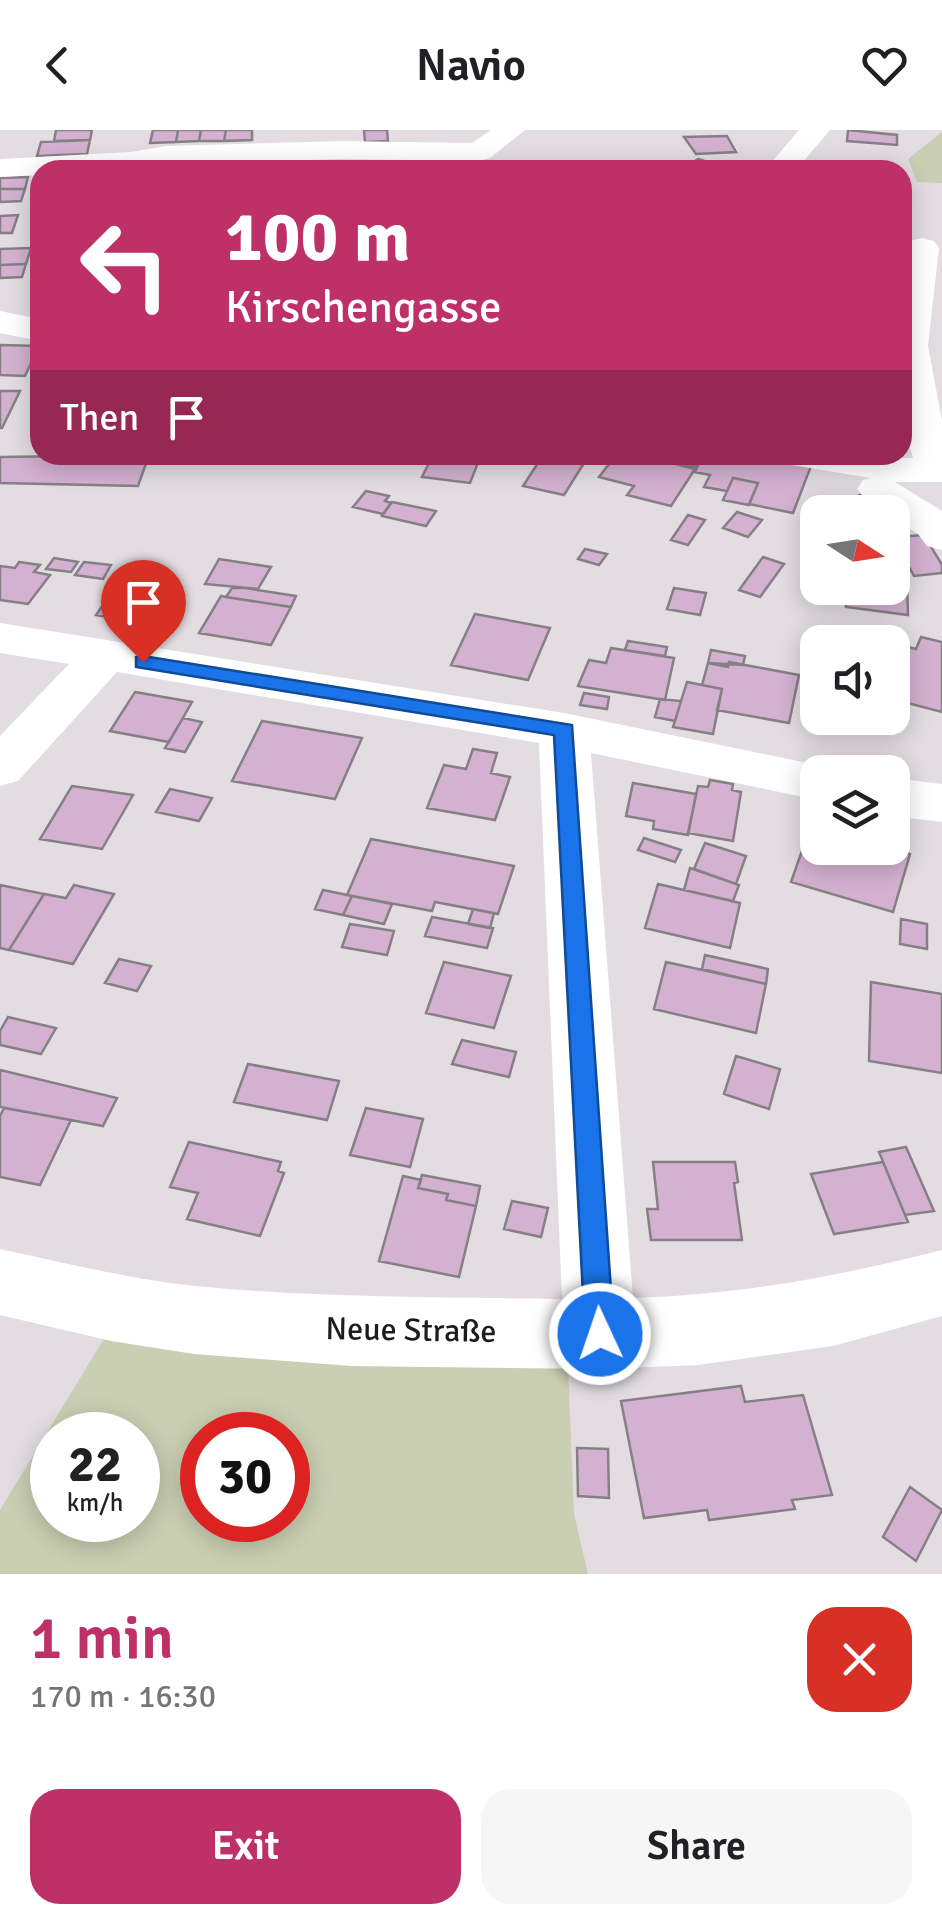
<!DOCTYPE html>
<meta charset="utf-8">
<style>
body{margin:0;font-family:Signika,sans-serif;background:#f6f6f6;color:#202124;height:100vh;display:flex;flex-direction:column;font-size:38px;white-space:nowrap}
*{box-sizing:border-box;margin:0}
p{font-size:32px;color:#757577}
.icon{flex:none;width:55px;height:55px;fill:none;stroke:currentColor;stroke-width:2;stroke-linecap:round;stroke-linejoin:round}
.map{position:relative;height:1444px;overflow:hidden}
.panel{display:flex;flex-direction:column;background:#fff;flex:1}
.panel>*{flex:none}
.hud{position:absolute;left:30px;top:30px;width:882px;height:305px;border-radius:30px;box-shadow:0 5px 25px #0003;background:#bd3168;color:#fff;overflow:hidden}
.needle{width:65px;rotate:102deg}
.fabs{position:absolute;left:800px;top:365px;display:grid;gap:20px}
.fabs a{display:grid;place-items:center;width:110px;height:110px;border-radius:20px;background:#fff;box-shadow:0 5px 25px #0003;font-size:50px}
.speed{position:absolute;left:30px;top:1282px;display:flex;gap:20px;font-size:50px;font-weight:700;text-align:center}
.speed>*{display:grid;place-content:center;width:130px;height:130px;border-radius:50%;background:#fff;box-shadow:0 5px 25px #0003;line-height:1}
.speed small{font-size:25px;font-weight:400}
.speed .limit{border:15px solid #d22;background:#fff;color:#111}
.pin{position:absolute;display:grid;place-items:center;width:85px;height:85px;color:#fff;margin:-102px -42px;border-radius:50% 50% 50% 0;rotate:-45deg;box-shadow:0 0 10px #0007}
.pin .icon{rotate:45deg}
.me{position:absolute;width:110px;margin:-55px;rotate:357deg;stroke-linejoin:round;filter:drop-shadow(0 0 8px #0008)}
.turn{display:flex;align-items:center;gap:35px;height:210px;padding:0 30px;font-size:45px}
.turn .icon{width:130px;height:130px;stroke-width:2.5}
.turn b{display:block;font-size:70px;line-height:85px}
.then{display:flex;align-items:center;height:95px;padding:0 30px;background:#0003;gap:20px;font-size:38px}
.round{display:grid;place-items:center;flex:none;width:105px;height:105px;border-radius:30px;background:#f6f6f6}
.summary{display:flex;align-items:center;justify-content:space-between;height:170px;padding:0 30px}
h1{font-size:60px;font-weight:600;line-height:75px;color:#bd3168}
.cta{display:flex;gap:20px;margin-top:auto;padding:20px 30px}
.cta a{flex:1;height:115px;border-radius:30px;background:#bd3168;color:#fff;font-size:40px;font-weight:600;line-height:115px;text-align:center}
.cta a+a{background:#f6f6f6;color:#202124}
header{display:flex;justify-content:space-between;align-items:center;height:130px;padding:0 30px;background:#fff;font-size:45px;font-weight:600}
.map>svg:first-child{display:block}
.green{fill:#caceb2;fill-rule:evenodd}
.building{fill:#d4b1d0;stroke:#858085;stroke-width:2.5}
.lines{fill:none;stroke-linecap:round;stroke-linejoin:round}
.minor{fill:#fff;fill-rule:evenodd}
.route{fill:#1a73e8;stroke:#114b97;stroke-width:2.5}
.labels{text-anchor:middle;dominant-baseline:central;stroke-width:8;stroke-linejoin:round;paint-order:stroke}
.near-street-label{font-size:32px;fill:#1d1b1c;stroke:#fff}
</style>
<header><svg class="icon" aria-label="back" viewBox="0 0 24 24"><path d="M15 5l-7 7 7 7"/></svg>Navio<svg class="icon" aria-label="heart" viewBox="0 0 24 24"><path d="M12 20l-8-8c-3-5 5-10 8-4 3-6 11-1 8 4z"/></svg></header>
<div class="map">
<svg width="942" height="1444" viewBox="0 0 942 1444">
<rect width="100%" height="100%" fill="#e3dde2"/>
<path class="green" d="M942,2v51l-25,-1 -9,-23z
M108,1202l296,35 164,-2 6,149 14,60h-588v-64zM52,1305h86v85h-86zM202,1305h86v85h-86z"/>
<path class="building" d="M56,0h36l-2,10 -36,1z
M153,0h25l-2,12 -26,1z
M178,0h23l-2,11 -23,1z
M201,0h25l-2,11h-25z
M226,0h26v10l-28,1z
M364,0h23l1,11 -23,1z
M848,0l49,5v10l-50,-4z
M727,6l9,16 -40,2 -12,-17z
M90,10l-3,14 -50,2 4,-14z
M698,29l36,11 -52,-1z
M395,34l1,6h-52v-4z
M28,47l-3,12h-25v-11z
M0,59h25l-4,12 -21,1z
M18,85l-6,18h-12v-17z
M31,118l-5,16 -26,1v-16z
M26,134l-4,13 -22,1v-13z
M0,215l39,1 -14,30 -25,-1z
M0,261h20l-18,37h-2z
M149,325l-11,31 -138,-3v-26z
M433,325h48l-11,28 -48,-6z
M589,325l-25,40 -41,-9 15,-23 -36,-7z
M616,325h24l55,14 -24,37 -44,-11 7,-9 -35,-9z
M666,325h36l-6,12 -32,-8z
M703,325h51l57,11 -18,47 -44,-9 9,-21 -25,-5 -6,13 -23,-4 6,-12 -15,-3z
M733,348l25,5 -9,22 -26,-5z
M871,360l32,20 -53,2 8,-4 -11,-7z
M366,361l23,5 -4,5 6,2 -8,11 -30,-7z
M392,372l44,9 -10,15 -44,-10z
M737,382l25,8 -14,17 -25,-9z
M688,385l17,5 -17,25 -17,-5z
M924,405l18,30v8l-28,3 -21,-39z
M585,419l22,5 -8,11 -21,-6z
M763,427l21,7 -24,33 -21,-7z
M54,428l24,4 -7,10 -25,-3z
M219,429l52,8 -13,22 -53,-5z
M19,432l21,3 -6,7 16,3 -22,29 -28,-4v-34l15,2z
M84,432l27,3 -8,14 -28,-4z
M120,451l53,8 -22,35 -55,-9z
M892,451l15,2 1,32 -62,-8v-19h46z
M232,458h13l51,8 -5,11 -65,-10z
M674,458l32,5 -6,22 -33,-6z
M221,466l5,1 65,10 -20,38 -72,-12z
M475,484l75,14 -22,52 -77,-15z
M921,507l21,5v70l-50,-13v-56l24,6z
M628,511l39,6 -2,9 -40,-6z
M611,518l63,10 -9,42 -87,-14 11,-26 17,3z
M711,520l34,6 -2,9 -35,-2z
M729,532l70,13 -10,48 -72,-13 5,-21 -20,-4 6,-22 20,4z
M687,552l35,7 -9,45 -40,-7z
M135,562l57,10 -23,40 -59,-11z
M584,563l25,4 -2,12 -27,-4z
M660,569l21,2 -6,20 -20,-4z
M183,588l19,4 -17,30 -20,-4z
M262,591l100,17 -27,61 -103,-18z
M473,619l24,4 -6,20 19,4 -15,43 -68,-12 17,-43 22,4z
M710,650l23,4 -1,6 9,2 -8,49 -45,-8 10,-47 10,1z
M633,653l63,11 -8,41 -35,-6 1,-8 -28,-5z
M72,656l61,9 -31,54 -62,-10z
M170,659l42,9 -13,23 -43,-9z
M811,695l7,2v21h70l22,6 -17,58 -102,-30z
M644,708l37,12 -6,12 -37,-12z
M371,709l143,27 -16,48 -63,-12 -3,9 -85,-16z
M705,713l41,13 -10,28 -42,-15z
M690,738l49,17 -6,16 -49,-11z
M658,754l82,19 -10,45 -85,-20z
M0,755l44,9 -35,56 -9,-2z
M74,755l40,9 -41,70 -64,-14 35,-56 22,4z
M323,760l29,6 -9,19 -28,-6z
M352,766l40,8 -8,20 -41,-9z
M473,779l21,4 -4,15 -22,-4z
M432,787l61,11 -6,20 -62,-12z
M901,789l26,5v25l-27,-5z
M350,794l44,7 -7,24 -45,-8z
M705,825l63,14 -2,15 -64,-15z
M119,829l32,7 -14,25 -32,-8z
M444,832l67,14 -17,52 -68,-15z
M666,832l100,22 -10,49 -102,-24z
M871,852l71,12v79l-73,-12z
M8,887l48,11 -15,26 -41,-9v-14z
M462,910l54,12 -7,25 -57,-13z
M736,926l44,13 -11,40 -45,-15z
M248,934l91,17 -12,39 -93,-18z
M0,940l117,28 -14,28 -103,-19z
M4,978l67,12 -31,65 -40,-8v-61z
M366,978l57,11 -13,48 -60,-12z
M189,1012l92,20 -3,9 6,2 -24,63 -73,-17 11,-26 -28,-6z
M906,1017l28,64 -29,4 -26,-63z
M653,1032h82l3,20 -4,1 8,57h-91l-4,-31h11z
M883,1032l25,60 -74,12 -23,-60z
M422,1045l58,11 -4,20 -30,-6 2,-6 -30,-6z
M403,1046l18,4 -3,8 30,6 -2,6 30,6 -17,71 -80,-16z
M512,1071l36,7 -7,29 -37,-8z
M741,1256l4,16 58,-7 29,100 -40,5 3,9 -86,11 -2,-10 -63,8 -23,-117z
M577,1318l31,1 1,49 -31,-2z
M910,1357l32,23 -26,51 -33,-24z"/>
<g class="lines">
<path class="minor" d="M491,0h34l-35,28 -11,3 -138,-2 -175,5 -35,6h-91v5l-40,2v-18l131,-7 35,-6 175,-5 131,2z
M799,0h31l-34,40h-31z
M922,108l12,3 5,7 -11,98 14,75v61h-47l47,29v39l-15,-4 -9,-12 -26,-17v-5c-13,0 -27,-12 -35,-23l6,-9 8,-2 -85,-14 -6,-9 133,3 -11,-37v-153l8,-27z
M0,181l40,8v22l-40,-8z
M0,493l564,90 273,56 2,3h-21v28l-227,-47 42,545c110,-4 203,-21 309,-48v66l-109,30 -135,19 -98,4 -249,-3 -157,-12 -83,-13 -111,-26v-66c65,14 129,30 195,37 122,12 245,11 367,13l-23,-556 -422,-71 -99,109 -18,5v-50l69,-72 -69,-11z
M892,648l50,6v38l-50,-6z"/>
</g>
<path class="route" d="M143,526l429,69 42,609 -4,10 -10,5 -11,-5 -4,-10 -31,-599 -418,-68v-10z"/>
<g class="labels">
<g class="near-street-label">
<text transform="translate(411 1200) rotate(1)">Neue Straße</text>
</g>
</g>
</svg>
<div class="fabs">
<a><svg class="needle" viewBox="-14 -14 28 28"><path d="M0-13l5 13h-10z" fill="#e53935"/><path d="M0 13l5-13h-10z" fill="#757577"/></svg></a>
<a><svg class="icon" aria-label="sound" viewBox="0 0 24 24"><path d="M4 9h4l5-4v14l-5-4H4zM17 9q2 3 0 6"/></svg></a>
<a><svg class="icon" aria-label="layers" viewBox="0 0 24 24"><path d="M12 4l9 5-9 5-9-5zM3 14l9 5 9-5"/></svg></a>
</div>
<div class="speed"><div>22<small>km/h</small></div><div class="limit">30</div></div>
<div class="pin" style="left:143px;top:532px;background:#d93025"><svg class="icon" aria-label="arrive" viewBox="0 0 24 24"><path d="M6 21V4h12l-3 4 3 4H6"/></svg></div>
<svg class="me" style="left:600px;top:1204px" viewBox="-20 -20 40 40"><circle r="17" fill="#1a73e8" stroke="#fff" stroke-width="3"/><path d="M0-11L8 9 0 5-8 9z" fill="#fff"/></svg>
<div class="hud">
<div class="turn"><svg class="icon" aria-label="left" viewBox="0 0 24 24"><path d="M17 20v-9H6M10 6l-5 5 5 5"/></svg><div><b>100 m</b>Kirschengasse</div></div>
<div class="then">Then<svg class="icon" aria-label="arrive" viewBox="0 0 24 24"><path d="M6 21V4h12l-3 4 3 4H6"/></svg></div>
</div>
</div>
<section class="panel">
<div class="summary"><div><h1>1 min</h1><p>170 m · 16:30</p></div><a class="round" style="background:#d93025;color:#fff"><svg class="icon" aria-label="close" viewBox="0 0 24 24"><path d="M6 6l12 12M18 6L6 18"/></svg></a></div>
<div class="cta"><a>Exit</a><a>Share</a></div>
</section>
